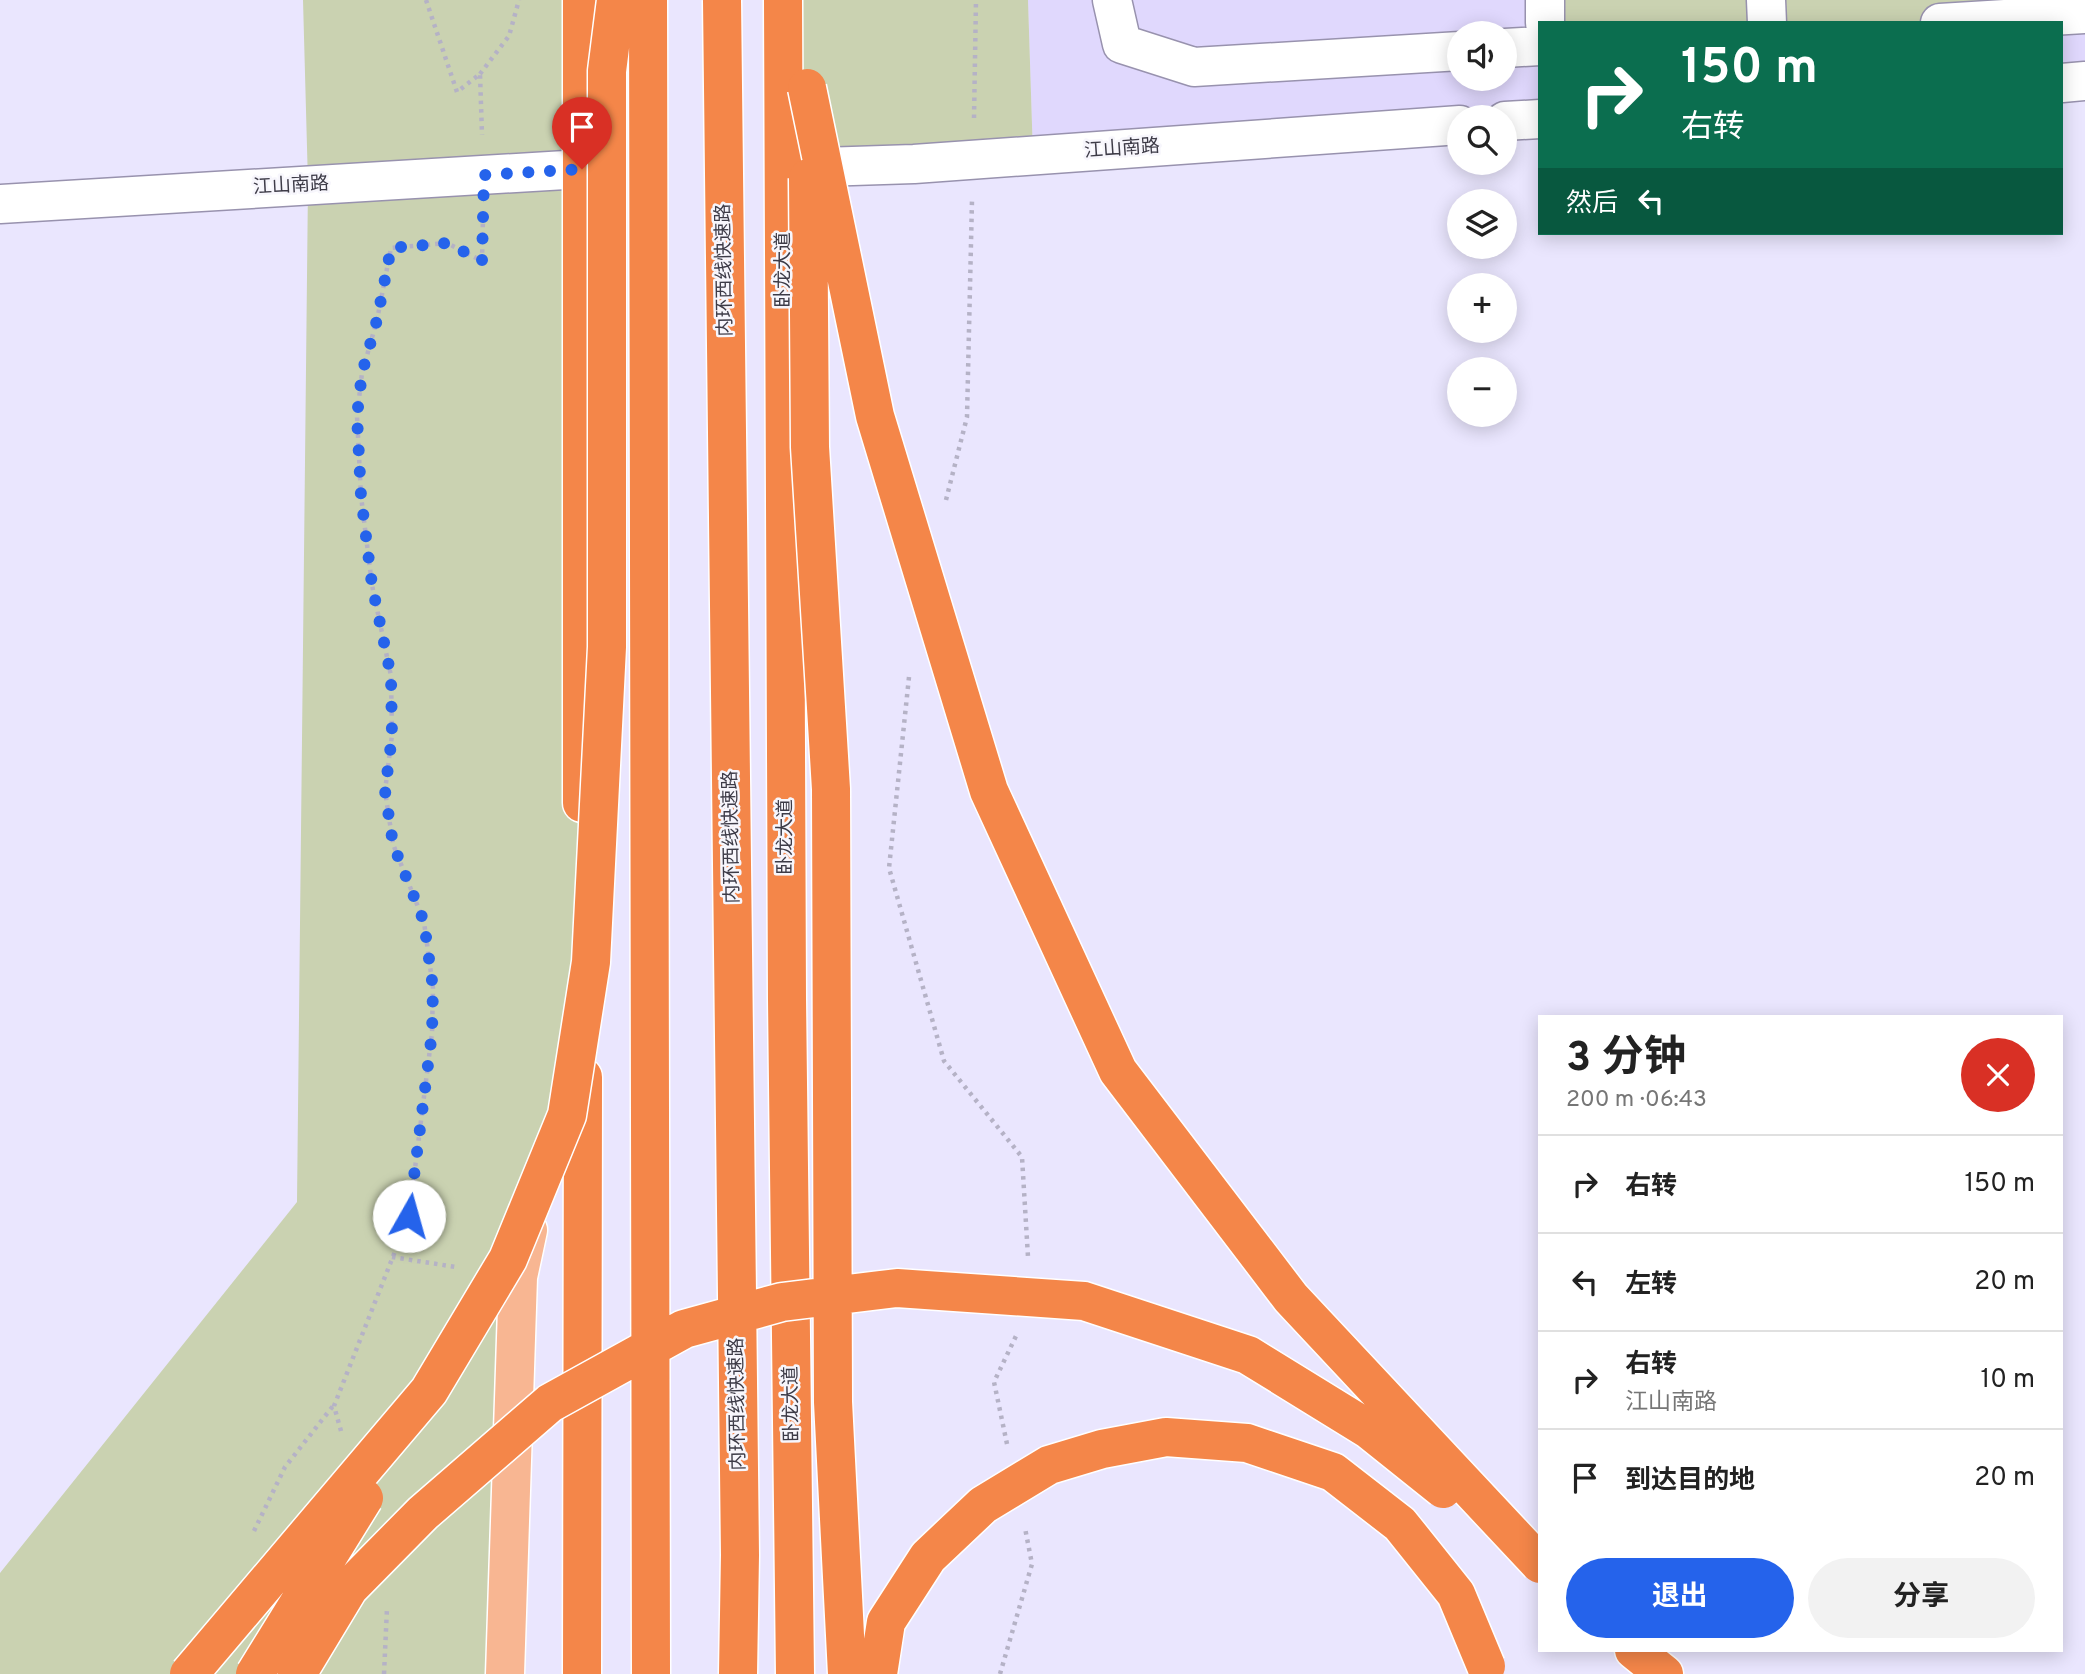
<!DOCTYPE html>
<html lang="zh">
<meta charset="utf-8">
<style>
body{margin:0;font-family:Overpass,"Noto Sans SC",sans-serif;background:#f2f2f2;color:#222;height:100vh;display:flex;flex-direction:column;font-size:26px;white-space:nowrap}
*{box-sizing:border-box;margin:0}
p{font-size:23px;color:#767676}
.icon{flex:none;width:38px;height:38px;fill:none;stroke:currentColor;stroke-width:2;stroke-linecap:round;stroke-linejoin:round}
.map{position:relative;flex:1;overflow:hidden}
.side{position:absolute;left:1538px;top:1015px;width:525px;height:637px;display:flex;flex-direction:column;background:#fff;border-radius:0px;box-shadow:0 4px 18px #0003}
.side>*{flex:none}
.banner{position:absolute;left:1538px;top:21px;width:525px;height:214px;border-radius:0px;box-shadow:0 4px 18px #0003;background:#0b6e4f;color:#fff;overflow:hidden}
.buttons{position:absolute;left:1447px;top:21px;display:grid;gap:14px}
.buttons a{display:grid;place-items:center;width:70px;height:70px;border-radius:50%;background:#fff;box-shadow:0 4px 18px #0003;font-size:35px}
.pin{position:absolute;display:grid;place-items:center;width:60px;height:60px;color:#fff;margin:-72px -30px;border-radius:50% 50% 50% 0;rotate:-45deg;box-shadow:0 0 7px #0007}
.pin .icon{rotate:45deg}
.me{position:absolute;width:77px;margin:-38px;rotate:7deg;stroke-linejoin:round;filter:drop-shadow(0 0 5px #0008)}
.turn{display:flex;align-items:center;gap:24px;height:147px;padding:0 28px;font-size:32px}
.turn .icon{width:91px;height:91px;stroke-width:2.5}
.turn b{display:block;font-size:49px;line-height:60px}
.then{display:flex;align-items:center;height:66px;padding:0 28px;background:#0003;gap:14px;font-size:26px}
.round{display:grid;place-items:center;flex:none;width:74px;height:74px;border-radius:37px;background:#f2f2f2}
.head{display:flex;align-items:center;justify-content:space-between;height:119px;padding:0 28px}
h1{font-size:42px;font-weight:700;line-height:52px}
.cta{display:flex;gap:14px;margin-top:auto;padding:14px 28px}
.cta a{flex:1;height:80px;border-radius:42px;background:#2563eb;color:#fff;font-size:28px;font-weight:700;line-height:80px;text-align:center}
.cta a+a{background:#f2f2f2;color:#222}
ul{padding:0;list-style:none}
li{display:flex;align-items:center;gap:21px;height:98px;padding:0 28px;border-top:2px solid #e0e0e0}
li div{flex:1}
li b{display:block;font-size:26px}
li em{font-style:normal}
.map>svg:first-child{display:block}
.built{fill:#e0d8fd;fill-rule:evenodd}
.green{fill:#cad2b1}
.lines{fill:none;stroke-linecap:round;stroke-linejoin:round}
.minor-casing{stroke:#9892ae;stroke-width:41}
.major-casing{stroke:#fff;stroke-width:41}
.highway-casing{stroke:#fff;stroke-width:41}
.path{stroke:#b5b2c6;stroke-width:4.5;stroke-dasharray:3.5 5;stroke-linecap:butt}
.minor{stroke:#fff;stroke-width:38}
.major{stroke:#f8b692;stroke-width:38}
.highway{stroke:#f48649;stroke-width:38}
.highway-bridge-casing{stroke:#fff;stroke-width:41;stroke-linecap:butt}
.highway-bridge{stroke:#f48649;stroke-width:38}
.route{stroke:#2563eb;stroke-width:12;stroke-dasharray:0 21.6}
.labels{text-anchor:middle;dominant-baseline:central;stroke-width:5;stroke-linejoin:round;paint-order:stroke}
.street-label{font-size:19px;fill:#3d3b47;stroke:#f7f6fc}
</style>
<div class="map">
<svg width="2085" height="1674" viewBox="0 0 2085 1674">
<rect width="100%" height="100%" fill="#eae6fe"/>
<path class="built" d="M1028,0h1057v81l-23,2v-60h-522v96l-80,-2 -427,39zM1460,33h45v46h-45z"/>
<path class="green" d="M303,0h279l1,989 -65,288 -13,397h-505v-101l297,-371 11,-1018z
M786,0h242l5,156 -249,12z
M1545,0h540l-145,23h-395z"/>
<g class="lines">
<defs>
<path id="minor" d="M1112,0l10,44 72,23 266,-16
M1545,0v23
M1766,0l1,23
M1940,23l145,-9
M1505,48l35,-2
M2062,83l23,-2
M1505,121l35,-2
M791,168l123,-4 546,-39
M0,204l582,-35"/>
<path id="major" d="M505,1674l13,-397 10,-47"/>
<path id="highway" d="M582,0v803
M783,0l4,999 8,675
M1634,1650l30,24
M582,1674l1,-597"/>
</defs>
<use href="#minor" class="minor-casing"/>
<use href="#major" class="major-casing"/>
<use href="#highway" class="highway-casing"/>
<path class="path" d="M426,0l31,92 23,-18 2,61
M480,74l29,-38 10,-36
M974,118l2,-118
M946,500l21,-83 5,-217
M909,677l-20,191 55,193 78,96 6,100
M392,1257l64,10
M341,1431l-7,-25 75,-190 23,-183 1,-45 -9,-66 -31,-78 -8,-53 7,-56 -1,-59 -19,-91 -11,-89 -4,-80 5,-43 15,-53 14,-72 56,-5 35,18 1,-44
M1007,1444l-13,-62 22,-46
M254,1531l31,-64 48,-61
M384,1674l3,-66
M1000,1674l32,-110 -7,-36"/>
<use href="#minor" class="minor"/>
<use href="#major" class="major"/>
<use href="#highway" class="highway"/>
<defs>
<path id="highway-bridge" d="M648,0l3,1674
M722,0l18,1555 -2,119
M807,88l68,328 114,375 129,280 173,227 249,266
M808,178l2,269 21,342 2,613 14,272
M189,1674l240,-283 79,-132 59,-144 24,-153 16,-315v-576l9,-71
M255,1674l109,-176
M297,1674l52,-86 74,-75 127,-110 134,-74 98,-27 115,-14 187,13 164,54 120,74 75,60
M878,1674l8,-52 42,-65 55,-52 66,-40 53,-16 64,-12 81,6 86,29 67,52 56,70 30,72"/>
</defs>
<use href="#highway-bridge" class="highway-bridge-casing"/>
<use href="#highway-bridge" class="highway-bridge"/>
</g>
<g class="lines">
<path class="route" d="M409,1216l23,-183 1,-45 -9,-66 -31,-78 -8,-53 7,-55 -1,-60 -19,-91 -11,-89 -4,-80 5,-43 15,-53 14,-72 56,-5 35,18 2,-86 98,-6"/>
</g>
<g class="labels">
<g class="street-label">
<text transform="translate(1122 149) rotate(-4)">江山南路</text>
<text transform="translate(291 186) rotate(-3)">江山南路</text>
<text transform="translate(725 270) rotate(-91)">内环西线快速路</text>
<text transform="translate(784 270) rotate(-90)">卧龙大道</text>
<text transform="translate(732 837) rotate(-91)">内环西线快速路</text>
<text transform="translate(786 837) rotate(-90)">卧龙大道</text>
<text transform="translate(738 1404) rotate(-91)">内环西线快速路</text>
<text transform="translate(792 1404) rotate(-91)">卧龙大道</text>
</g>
</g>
</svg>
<div class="buttons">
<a><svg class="icon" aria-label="sound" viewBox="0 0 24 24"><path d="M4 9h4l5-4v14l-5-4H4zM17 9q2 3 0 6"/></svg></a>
<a><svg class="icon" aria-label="search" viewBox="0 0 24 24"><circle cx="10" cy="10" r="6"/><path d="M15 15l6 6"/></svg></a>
<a><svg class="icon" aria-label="layers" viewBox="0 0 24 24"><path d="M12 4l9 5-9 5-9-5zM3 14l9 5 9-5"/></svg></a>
<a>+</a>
<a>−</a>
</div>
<div class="pin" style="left:582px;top:169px;background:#d93025"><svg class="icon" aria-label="arrive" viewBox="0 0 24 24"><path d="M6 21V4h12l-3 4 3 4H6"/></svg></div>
<svg class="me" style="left:409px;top:1216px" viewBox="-20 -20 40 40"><circle r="19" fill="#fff"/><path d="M0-13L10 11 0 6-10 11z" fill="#2563eb"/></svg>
<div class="banner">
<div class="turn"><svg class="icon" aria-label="right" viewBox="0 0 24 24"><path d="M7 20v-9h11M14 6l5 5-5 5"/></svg><div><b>150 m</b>右转</div></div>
<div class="then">然后<svg class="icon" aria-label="left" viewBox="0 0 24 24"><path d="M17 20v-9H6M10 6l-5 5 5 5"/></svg></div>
</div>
<section class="side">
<div class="head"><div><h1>3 分钟</h1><p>200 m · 06:43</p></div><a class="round" style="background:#d93025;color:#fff"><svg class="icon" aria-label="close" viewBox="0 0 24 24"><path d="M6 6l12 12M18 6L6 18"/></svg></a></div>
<ul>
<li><svg class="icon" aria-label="right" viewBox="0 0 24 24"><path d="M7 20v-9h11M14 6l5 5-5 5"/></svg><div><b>右转</b></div><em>150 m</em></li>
<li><svg class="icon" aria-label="left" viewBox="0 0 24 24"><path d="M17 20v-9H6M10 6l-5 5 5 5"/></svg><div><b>左转</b></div><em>20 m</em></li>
<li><svg class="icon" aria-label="right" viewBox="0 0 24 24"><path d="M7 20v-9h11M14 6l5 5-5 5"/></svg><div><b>右转</b><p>江山南路</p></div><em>10 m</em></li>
<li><svg class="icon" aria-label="arrive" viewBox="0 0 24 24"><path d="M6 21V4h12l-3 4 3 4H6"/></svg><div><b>到达目的地</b></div><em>20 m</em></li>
</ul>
<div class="cta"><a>退出</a><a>分享</a></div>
</section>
</div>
